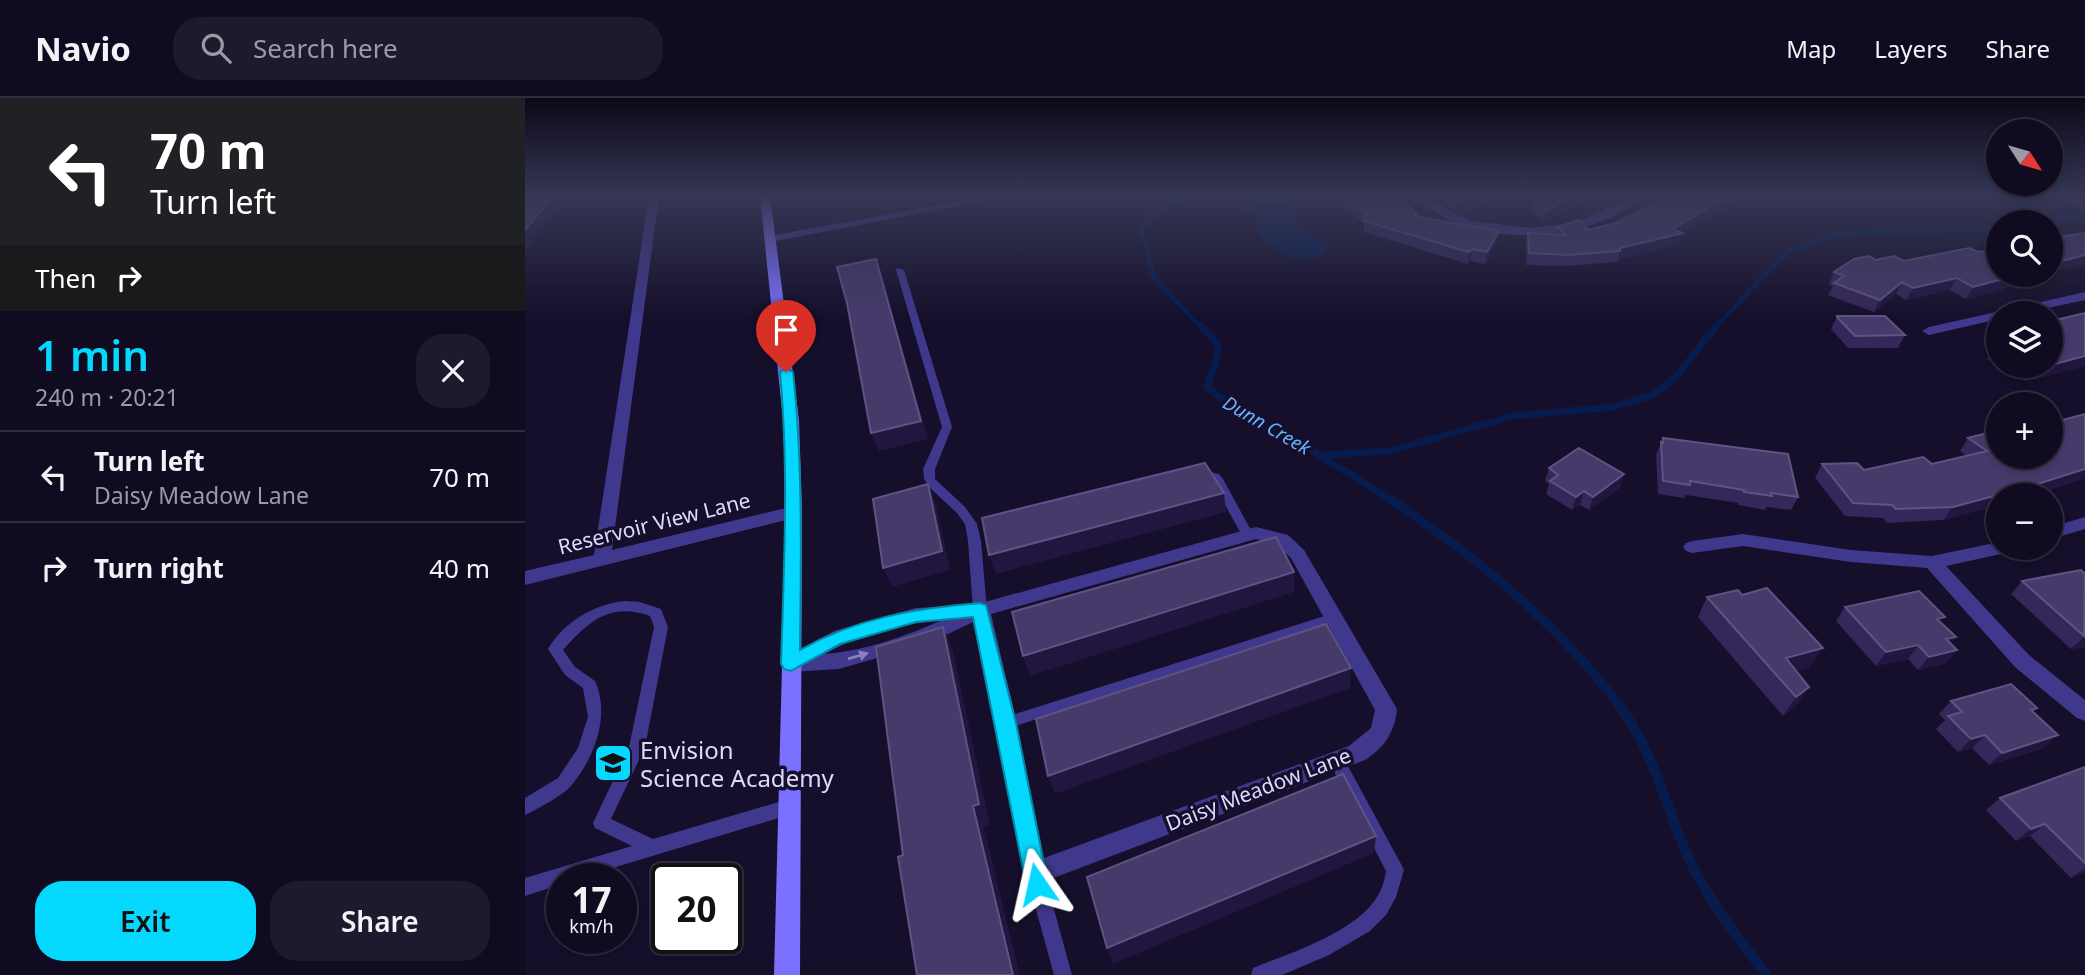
<!DOCTYPE html>
<meta charset="utf-8">
<style>
body{margin:0;font-family:"Noto Sans",sans-serif;background:#1e192d;color:#f1f3f6;height:100vh;display:flex;flex-direction:column;font-size:26px;white-space:nowrap}
*{box-sizing:border-box;margin:0}
p{font-size:23px;color:#9c9ba5}
.icon{flex:none;width:38px;height:38px;fill:none;stroke:currentColor;stroke-width:2;stroke-linecap:round;stroke-linejoin:round}
.map{position:relative;flex:1;overflow:hidden}
.side{display:flex;flex-direction:column;background:#100b20;width:525px}
.side>*{flex:none}
.top-card{background:#202124;color:#fff;overflow:hidden}
.needle{width:46px;rotate:127deg}
.fabs{position:absolute;left:1461px;top:21px;display:grid;gap:14px}
.fabs a{display:grid;place-items:center;width:77px;height:77px;border-radius:50%;background:#100b20;box-shadow:0 4px 10px #0003,0 0 0 2px #302b3e;font-size:35px}
.speed{position:absolute;left:21px;top:765px;display:flex;gap:14px;font-size:35px;font-weight:700;text-align:center}
.speed>*{display:grid;place-content:center;width:91px;height:91px;border-radius:50%;background:#100b20;box-shadow:0 4px 10px #0003,0 0 0 2px #302b3e;line-height:1}
.speed small{font-size:18px;font-weight:400}
.speed .limit{border:4px solid #111;border-radius:10px;background:#fff;color:#111}
.pin{position:absolute;display:grid;place-items:center;width:60px;height:60px;color:#fff;margin:-72px -30px;border-radius:50% 50% 50% 0;rotate:-45deg;box-shadow:0 0 7px #0007}
.pin .icon{rotate:45deg}
.me{position:absolute;width:77px;margin:-38px;rotate:349deg;stroke-linejoin:round;filter:drop-shadow(0 0 5px #0008)}
.turn{display:flex;align-items:center;gap:24px;height:147px;padding:0 35px;font-size:32px}
.turn .icon{width:91px;height:91px;stroke-width:2.5}
.turn b{display:block;font-size:49px;line-height:60px}
.then{display:flex;align-items:center;height:66px;padding:0 35px;background:#0003;gap:14px;font-size:26px}
.round{display:grid;place-items:center;flex:none;width:74px;height:74px;border-radius:28px;background:#1e192d}
.overview{display:flex;align-items:center;justify-content:space-between;height:119px;padding:0 35px}
h1{font-size:42px;font-weight:600;line-height:52px;color:#05d8ff}
.action{display:flex;gap:14px;margin-top:auto;padding:14px 35px}
.action a{flex:1;height:80px;border-radius:28px;background:#05d8ff;color:#111;font-size:28px;font-weight:600;line-height:80px;text-align:center}
.action a+a{background:#1e192d;color:#f1f3f6}
ul{padding:0;list-style:none}
li{display:flex;align-items:center;gap:21px;height:91px;padding:0 35px;border-top:2px solid #302b3e}
li div{flex:1}
li b{display:block;font-size:26px}
li em{font-style:normal}
header{display:flex;align-items:center;gap:42px;box-sizing:border-box;height:98px;padding:0 35px;background:#100b20;border-bottom:2px solid #302b3e}
header strong{font-size:33px}
nav{display:flex;gap:38px;margin-inline-start:auto;font-size:24px}
.search{width:490px;height:63px;background:#1e192d;display:flex;align-items:center;gap:18px;box-sizing:border-box;padding:0 24px;border-radius:28px;color:#9c9ba5;font-size:26px}
main{display:flex;flex:1;min-height:0}
.map>svg:first-child{display:block}
.water{fill:#071c4c}
.lines{fill:none;stroke-linecap:round;stroke-linejoin:round}
.stream-far3{stroke:#071c4c;stroke-width:5}
.stream-far2{stroke:#071c4c;stroke-width:7}
.stream-far1{stroke:#071c4c;stroke-width:9}
.stream{stroke:#071c4c;stroke-width:10}
.service{fill:#40388c;fill-rule:evenodd}
.minor{fill:#40388c;fill-rule:evenodd}
.tertiary{fill:#40388c;fill-rule:evenodd}
.secondary{fill:#7c70ff;fill-rule:evenodd}
.wall{fill:#342759}
.shaded-wall{fill:#20163f}
.building{fill:#463a6b;stroke:#5e5382;stroke-width:2}
.oneway{fill:#8880c0}
.route{fill:#05d8ff;stroke:#038ca6;stroke-width:2}
.labels{text-anchor:middle;dominant-baseline:central;stroke-width:7;stroke-linejoin:round;paint-order:stroke}
.far-water-label{font-size:19px;font-style:italic;fill:#67b0ff;stroke:#150f2b}
.street-label{font-size:21px;fill:#dfd9ff;stroke:#150f2b}
.near-poi-label{font-size:24px;fill:#dfd9ff;stroke:#150f2b;text-anchor:start}
</style>
<header>
<strong>Navio</strong>
<div class="search"><svg class="icon" aria-label="search" viewBox="0 0 24 24"><circle cx="10" cy="10" r="6"/><path d="M15 15l6 6"/></svg>Search here</div>
<nav><a>Map</a><a>Layers</a><a>Share</a></nav>
</header>
<main>
<section class="side">
<div class="top-card">
<div class="turn"><svg class="icon" aria-label="left" viewBox="0 0 24 24"><path d="M17 20v-9H6M10 6l-5 5 5 5"/></svg><div><b>70 m</b>Turn left</div></div>
<div class="then">Then<svg class="icon" aria-label="right" viewBox="0 0 24 24"><path d="M7 20v-9h11M14 6l5 5-5 5"/></svg></div>
</div>
<div class="overview"><div><h1>1 min</h1><p>240 m · 20:21</p></div><a class="round"><svg class="icon" aria-label="close" viewBox="0 0 24 24"><path d="M6 6l12 12M18 6L6 18"/></svg></a></div>
<ul>
<li><svg class="icon" aria-label="left" viewBox="0 0 24 24"><path d="M17 20v-9H6M10 6l-5 5 5 5"/></svg><div><b>Turn left</b><p>Daisy Meadow Lane</p></div><em>70 m</em></li>
<li><svg class="icon" aria-label="right" viewBox="0 0 24 24"><path d="M7 20v-9h11M14 6l5 5-5 5"/></svg><div><b>Turn right</b></div><em>40 m</em></li>
</ul>
<div class="action"><a>Exit</a><a>Share</a></div>
</section>
<div class="map">
<svg width="1560" height="877" viewBox="0 0 1560 877">
<rect width="100%" height="100%" fill="#150f2b"/>
<path class="water" d="M741,98h19l7,9 -3,12 15,8 3,7 22,14 -6,9c-8,1 -16,4 -23,3 -17,0 -47,-20 -43,-38l22,-3 -2,-2 -21,1v-5l-12,-1 -1,-4z"/>
<g class="lines">
<path class="stream-far3" d="M660,98l-33,19 -11,15 13,48 48,50
M1521,124l35,-4
M1190,230l71,-76 37,-14 35,-6 141,-3"/>
<path class="stream-far2" d="M676,228l17,18 -1,14 -10,29 26,20 73,40 76,47
M796,357l68,-4 124,-35 100,-9 40,-12 24,-19 39,-50"/>
<path class="stream-far1" d="M855,395c90,58 175,128 240,213"/>
<path class="stream" d="M1094,607c33,44 45,95 66,145 20,46 51,86 82,125"/>
<path class="service" d="M372,170l7,2 48,157 -17,42v10l30,28 12,17 4,17 6,69 -2,4h-10l-2,-4 -5,-69 -3,-17 -8,-11 -27,-25 -6,-9 -1,-10 19,-42 -46,-157z
M673,371l21,5 4,5 30,55 -2,3h-8l-32,-57 -17,-4 -2,-3z
M100,503l15,1 21,7 7,18 -23,120 -34,72 42,20 136,-40 6,3 2,5 -2,5 -6,3 -210,63h-17v6l-37,12v-18l107,-32 -37,-18 -2,-5 36,-76 25,-120 -4,-11c-40,-14 -61,5 -87,34l12,17 20,14c16,35 -1,77 -24,105 -8,9 -35,24 -46,29v-17l33,-20 20,-30 10,-31 -5,-29 -18,-13 -17,-26c16,-27 46,-45 77,-48z
M809,515l5,1 2,4 -2,4 -333,107 -5,-1 -3,-5 3,-5 5,-1z
M811,655l6,2 59,109 3,6 -8,27 -10,18 -16,16 -41,24 -47,20h-31l2,-7c39,-16 113,-38 129,-81 2,-5 3,-11 4,-16l-58,-111 2,-5z
M510,767l6,2 3,6 28,102h-18l-28,-102 3,-6z"/>
<path class="minor" d="M124,98h10l-47,354 182,-44 8,6 -8,6 -269,67v-14l69,-16z
M890,98h12l28,18 18,7 57,7 45,-5 58,-27h13c-56,48 -178,56 -231,0z
M1532,98h13l15,8v7z
M1560,194v8l-61,13h-25v6l-70,16 -7,-4 7,-4z
M1560,419v12l-34,10v-12z
M731,429l32,8 16,15 93,159c-2,23 -13,39 -32,51l-330,125 -9,-3 -3,-9 -28,-150 -22,-101 -44,21 -90,26 -48,3 -7,-2 -3,-6 6,-8 47,-25 82,-23 58,-3zM731,441l20,5 15,14 84,152 -4,18 -22,18 -305,112 -27,-135 -26,-109zM417,522c-35,16 -78,31 -117,34 34,-20 78,-30 117,-34z
M1218,436l108,16 81,6 67,-14v6h11l-3,4 -6,2 -55,12 83,89 56,45v21l-8,-3 -62,-51 -88,-99 -76,-6 -108,-16 -51,7 -6,-2 -3,-4 3,-4 6,-2z"/>
<path class="tertiary" d="M461,98h23l-239,46 -6,-3 6,-3z"/>
<path class="secondary" d="M235,98h10l29,224 3,92 -2,463h-26l12,-463 -3,-92z"/>
</g>
<path class="wall" d="M816,98h56l21,21 79,25 -12,22 -15,-3 -2,3 -104,-32v-9l-19,-16z
M920,98h43l-1,6 -31,10 -8,-6z
M1004,98h65l-52,26 -10,-12z
M1144,98h76l-63,36 -3,12 -61,16 -1,2 -53,4 -38,-1v-20l2,-12 28,2 2,-8 30,3 28,-7z
M1351,162l28,1 95,14h46l-11,2 -2,4 -66,18 -16,-9 -44,10 -10,-6 -22,18 -46,-17 5,-9 -4,-2 5,-12z
M1560,215v53l-59,15 -27,-15h52z
M1312,219l68,18 -7,13h-50l-17,-19z
M1474,247v20l-12,-6 8,-13z
M1560,316v64l-51,17h-35v10l-56,15 -56,3 -4,-5 -38,-2 -30,-38 7,-14 42,6 68,-6 34,-8 -6,-5 8,-13 31,19z
M1138,340l135,59 -7,13 -24,-3 -2,3 -27,-5v-2l-52,-8 -2,3 -26,-4 -2,-39z
M1024,370l71,20 -31,22 -9,-5 -8,5 -26,-16 3,-10 -4,-3z
M1560,476v73l-14,2 -60,-55 11,-13z
M1182,499l103,70 -14,4v35l-13,10 -85,-99z
M1320,509l96,15 9,22 7,6 -11,13 -28,7 -10,-11 -32,7 -40,-45z
M1426,603l86,7 -4,4 11,36 -55,17 -17,-17 -14,4 -22,-23 9,-9 -6,-6z
M1560,669v105l-14,6 -41,-42 -14,5 -30,-31 14,-12z"/>
<path class="shaded-wall" d="M28,98h19l-3,5 -4,1 -11,12 -29,37v-21z
M308,98h34v1l-31,6z
M947,98h16l-1,6 -31,10 2,-11z
M1049,98h20l-52,26 3,-11z
M1205,98h15l-65,37h3l-4,11 -61,16 2,-12 52,-19z
M974,133l-2,11 -12,22 2,-12z
M947,151l-2,12 -2,3 1,-12z
M1560,157v10l-34,8v-9z
M351,161l6,16 46,164 -49,12 -8,-18z
M1493,177h27l-11,2 -2,4 -66,18 7,-12z
M1432,180l-7,12 -44,10 7,-12z
M1377,184l-6,12 -22,18 6,-12z
M1560,258v10l-59,15 9,-12 16,-3v-1z
M1560,371v9l-51,17h-35v10l-56,15 10,-13z
M1099,376l-4,14 -31,22 4,-13z
M403,386l8,20 14,66 -58,17 -9,-19z
M1059,393l-4,14 -8,5 4,-13z
M699,395l2,19 -230,62 -7,-19z
M769,474v20l-264,84 -7,-20z
M418,529l10,23 37,175 -6,3 36,147h-7l-40,-169z
M1560,538v11l-14,2z
M1431,539l-11,13 1,-11z
M1393,547l-10,14 -32,7 10,-14z
M1298,550l-13,19 -33,9 9,-18z
M1432,552l-11,13 -28,7 11,-13z
M826,570l-1,20 -295,106 -7,-18z
M1284,589l-13,19 -13,10 13,-19z
M1460,637l-13,13 -14,4 13,-13z
M1533,637l-14,13 -55,17 13,-12z
M1520,726l-15,12 -14,5 15,-12z
M851,738l-2,17 -261,111 -6,-16z
M1560,770v4l-14,6z"/>
<path class="building" d="M0,98h28l-28,34z
M820,98h52l21,19 -5,1 86,15 -12,21 -15,-3 -3,3 -105,-31 2,-8z
M925,98h22l-14,5z
M1009,98h40l-29,15 -11,-12z
M1144,98h61l-58,33 11,4 -63,15v3l-53,4 -38,-2 -1,-20 37,2 -7,-8 21,-7 9,10 28,-7z
M1560,135v22l-34,9v-26z
M1444,150l9,4 21,-2v25h19l-45,12 -16,-9 -44,10 -11,-6 -22,18 -46,-17 10,-7 -10,-4 20,-13 15,-3 7,4 18,-4 10,5z
M351,161l45,162 -50,12 -24,-130 -10,-36z
M1560,215v43l-34,9v-42l1,-1 -1,-1z
M1312,218h48l20,19 -50,1 -18,-19z
M1505,268h16l-11,3z
M1560,316v55l-54,17 -78,21 -57,2 -4,-4 -39,-2 -31,-39 35,-1 7,7 59,-13 9,7 55,-13 -19,-13 31,-8v27h52v-34z
M1138,340l125,16 10,43 -27,-4 1,3 -28,-4v-2l-54,-9v4l-27,-4 -2,-39 2,1z
M1054,350l45,26 -31,23 -9,-6 -8,6 -26,-16 8,-6 -9,-7z
M680,365l19,30 -235,62 -7,-37z
M403,386l14,67 -59,17 -10,-69z
M751,439l18,35 -271,84 -11,-44z
M1556,472l4,4 -1,62 -62,-55z
M1242,490l56,60 -37,10 23,29 -13,10 -89,-100 31,-7 4,5z
M1394,493l26,26 -8,2 19,18 -10,2 11,11 -28,7 -11,-12 -32,7 -41,-45z
M801,526l25,44 -303,108 -12,-57z
M418,529l36,177 -6,2 40,169h-96l-19,-118 5,-2 -27,-208z
M1486,586l26,24 -6,2 27,25 -56,18 -17,-18 -14,4 -23,-23 14,-4 -11,-11z
M1560,669v96l-40,-39 -14,5 -31,-31z
M818,676l33,62 -269,112 -20,-71z"/>
<defs><path id="oneway-solid" d="M-6-.8H1V-3.2L6.5 0L1 3.2V.8H-6Z" transform="scale(1.75)"/></defs>
<use class="oneway" href="#oneway-solid" transform="translate(333 558) rotate(-16)"/>
<linearGradient id="sky" x2="0" y2="1"><stop stop-color="#0c0818"/><stop offset="0.44" stop-color="#353755"/><stop offset="1" stop-color="#353755" stop-opacity="0"/></linearGradient>
<rect width="1560" height="221" fill="url(#sky)"/>
<path class="route" d="M261,270l7,4c10,92 8,185 7,278 56,-32 117,-42 180,-47l6,2 30,118 32,161 -3,8 -8,3 -8,-3 -3,-8 -53,-267 -57,5 -76,22 -49,27 -7,-2 -3,-5c3,-98 8,-195 -1,-292z"/>
<defs>
<symbol id="school-square" viewBox="-11 -11 22 22"><rect x="-9" y="-9" width="18" height="18" rx="4" fill="#05d8ff" stroke="#150f2b"/><path d="M0-5L7-2L0 1L-7-2ZM-4 1L0 2.5L4 1V4Q0 6-4 4Z" fill="#111"/></symbol>
</defs>
<g fill-rule="evenodd">
<use href="#school-square" x="66" y="643" width="44" height="44"/>
</g>
<g class="labels">
<g class="far-water-label">
<text transform="translate(742 327) rotate(30)">Dunn Creek</text>
</g>
<g class="street-label">
<text transform="translate(129 425) rotate(-14)">Reservoir View Lane</text>
<text transform="translate(733 691) rotate(-21)">Daisy Meadow Lane</text>
</g>
<g class="near-poi-label">
<text x="115" y="651">Envision<tspan x="115" dy="28">Science Academy</tspan></text>
</g>
</g>
</svg>
<div class="fabs">
<a><svg class="needle" viewBox="-14 -14 28 28"><path d="M0-13l5 13h-10z" fill="#e53935"/><path d="M0 13l5-13h-10z" fill="#9c9ba5"/></svg></a>
<a><svg class="icon" aria-label="search" viewBox="0 0 24 24"><circle cx="10" cy="10" r="6"/><path d="M15 15l6 6"/></svg></a>
<a><svg class="icon" aria-label="layers" viewBox="0 0 24 24"><path d="M12 4l9 5-9 5-9-5zM3 14l9 5 9-5"/></svg></a>
<a>+</a>
<a>−</a>
</div>
<div class="speed"><div>17<small>km/h</small></div><div class="limit">20</div></div>
<div class="pin" style="left:261px;top:274px;background:#d93025"><svg class="icon" aria-label="arrive" viewBox="0 0 24 24"><path d="M6 21V4h12l-3 4 3 4H6"/></svg></div>
<svg class="me" style="left:512px;top:786px" viewBox="-20 -20 40 40"><path d="M0-17L14 15 0 8-14 15z" fill="#05d8ff" stroke="#fff" stroke-width="4"/></svg>
</div>
</main>
